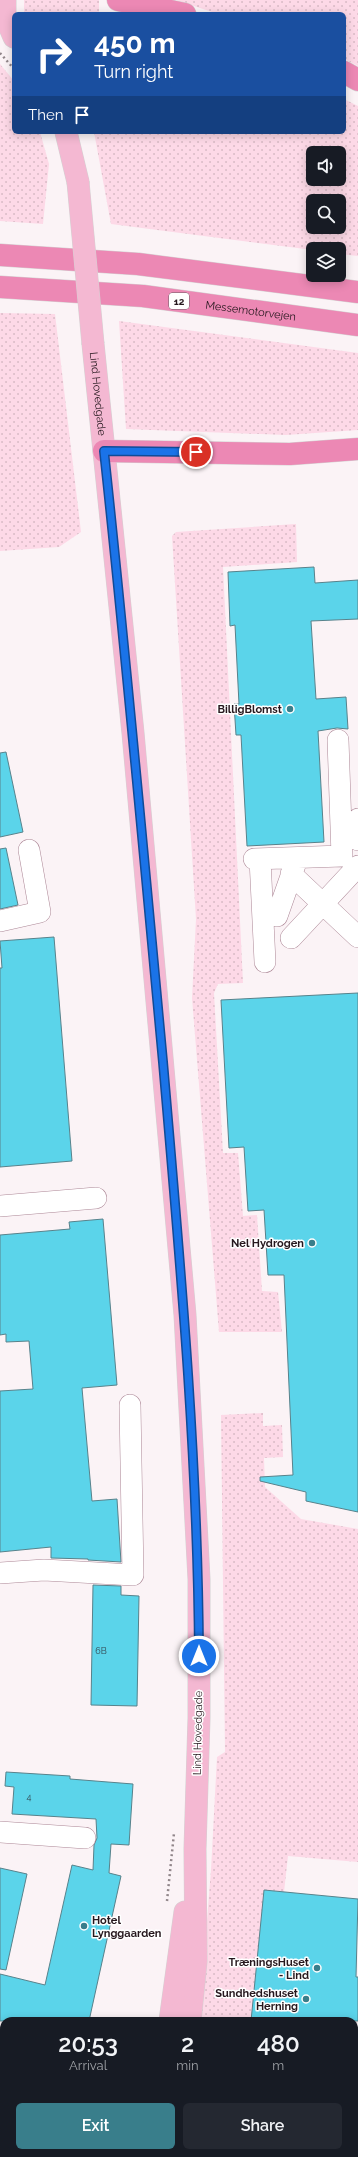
<!DOCTYPE html>
<meta charset="utf-8">
<style>
body{margin:0;font-family:Raleway,sans-serif;background:#242831;color:#f1f3f6;height:100vh;display:flex;flex-direction:column;font-size:15px;white-space:nowrap}
*{box-sizing:border-box;margin:0}
p{font-size:13px;color:#9ea1a6}
.icon{flex:none;width:22px;height:22px;fill:none;stroke:currentColor;stroke-width:2;stroke-linecap:round;stroke-linejoin:round}
.map{position:relative;flex:1;overflow:hidden}
.sheet{position:absolute;left:0px;top:2017px;width:358px;height:140px;display:flex;flex-direction:column;background:#171b24;border-radius:12px 12px 0 0;box-shadow:0 2px 10px #0003}
.sheet>*{flex:none}
.hud{position:absolute;left:12px;top:12px;width:334px;height:122px;border-radius:6px;box-shadow:0 2px 10px #0003;background:#1a4fa0;color:#fff;overflow:hidden}
.fabs{position:absolute;left:306px;top:146px;display:grid;gap:8px}
.fabs a{display:grid;place-items:center;width:40px;height:40px;border-radius:6px;background:#171b24;box-shadow:0 2px 10px #0003;font-size:20px}
.pin{position:absolute;display:grid;place-items:center;width:34px;height:34px;color:#fff;margin:-17px;border:2px solid #fff;border-radius:50%;box-shadow:0 1px 4px #0007}
.me{position:absolute;width:44px;margin:-22px;rotate:0deg;stroke-linejoin:round;filter:drop-shadow(0 0 3px #0008)}
.turn{display:flex;align-items:center;gap:14px;height:84px;padding:0 16px;font-size:18px}
.turn .icon{width:52px;height:52px;stroke-width:2.5}
.turn b{display:block;font-size:28px;line-height:34px}
.then{display:flex;align-items:center;height:38px;padding:0 16px;background:#0003;gap:8px;font-size:15px}
.eta{display:flex;justify-content:space-evenly;align-items:center;height:68px;text-align:center}
.eta b{font-size:24px;font-weight:600;line-height:28px}
.cta{display:flex;gap:8px;margin-top:auto;padding:8px 16px}
.cta a{flex:1;height:46px;border-radius:6px;background:#397e8b;color:#fff;font-size:16px;font-weight:600;line-height:46px;text-align:center}
.cta a+a{background:#242831;color:#f1f3f6}
.map>svg:first-child{display:block}
.grass{fill:url(#grass-dots);fill-rule:evenodd}
.building{fill:#5bd4ea;stroke:#58828b}
.lines{fill:none;stroke-linecap:round;stroke-linejoin:round}
.minor-casing{stroke:#ad8897;stroke-width:22}
.major-casing{stroke:#d4d1d2;stroke-width:23}
.highway-casing{stroke:#d4d1d2;stroke-width:23}
.path{stroke:#91868a;stroke-width:2.5;stroke-dasharray:2 3;stroke-linecap:butt}
.minor{stroke:#fff;stroke-width:21}
.major{stroke:#f4b8d2;stroke-width:22}
.highway{stroke:#ec88b4;stroke-width:22}
.major-bridge-casing{stroke:#d4d1d2;stroke-width:23;stroke-linecap:butt}
.major-bridge{stroke:#f4b8d2;stroke-width:22}
.route-casing{stroke:#114b97;stroke-width:10}
.route{stroke:#1a73e8;stroke-width:7}
.poi-dot{fill:#397e8b;stroke:#fff;stroke-width:1.5}
.labels{text-anchor:middle;dominant-baseline:central;stroke-width:3;stroke-linejoin:round;paint-order:stroke}
.number-label{font-size:9px;fill:#334751}
.shield{fill:#fff;stroke:#675d62;stroke-width:1}
.shield-label{font-size:10px;font-weight:bold;fill:#26181e}
.street-label{font-size:11px;fill:#26181e;stroke:#fff}
.poi-label{font-size:11px;font-weight:bold;fill:#26181e;stroke:#fff;text-anchor:end}
</style>
<div class="map">
<svg width="358" height="2157" viewBox="0 0 358 2157">
<defs>
<pattern id="grass-dots" width="8" height="8" patternUnits="userSpaceOnUse"><rect width="8" height="8" fill="#fdd9e7"/><path d="M2 2h.1M6 6h.1" fill="none" stroke="#d9bac6" stroke-width="1.8" stroke-linecap="round"/></pattern>
</defs>
<rect width="100%" height="100%" fill="#fbf3f6"/>
<path class="grass" d="M24,0h75v14h-75z
M176,0h182v66l-14,-7v-45h-126z
M0,64l14,17v51h26l9,32 -6,60 -43,-3z
M344,99l14,7v150l-19,-2v-5l-26,1 -202,-26 -17,-92h250zM313,153h26v26h-26zM313,201h26v26h-26z
M0,313l55,1 26,218 -22,15 -59,4z
M119,321l239,32v77l-72,5 -160,-6z
M296,524l1,38 -74,5 20,416 -25,1 -4,9 9,160h15l5,63 14,-1 5,76 16,1 4,40h-63l-27,-334 4,-79 -24,-383 4,-4z
M263,1413v13l19,-1 1,32 -19,1 1,29 36,32 57,10v333l-70,-6 -4,36 -20,-2 -13,131h-52l12,-151 6,-113 8,-5 -4,-337z
M209,2153h83l-13,4h-69z"/>
<path class="building" d="M314,567l1,16 43,-3v39l-47,2 5,78 30,-2 2,32 -11,-1 -19,3 6,111 -77,4 -6,-111h-5l-2,-31h5l-4,-79 -5,1 -2,-54z
M6,752l17,80 -23,5v-84z
M6,848l12,57 -18,4v-60z
M54,937l18,224 -72,6v-199h2l-2,-27z
M358,993v519l-52,-11v-9l-46,-11v-4l33,-2 -9,-200h-16l-4,-65 -16,1 -4,-64 -15,1 -8,-148z
M103,1219l14,166 -35,3 10,113 25,-2 4,63 -33,-2v-1l-37,-1v-11l-51,5v-161l33,-2 -4,-48 -23,1v-8l-6,1v-100l70,-6 -1,-7z
M93,1585l28,1v9l18,1 -2,110 -46,-1z
M6,1772l64,4v3l63,5 -4,61 -18,-1 -2,29 12,3 -32,145h-89v-47l45,11 27,-120 21,5 1,-25 3,-7 -1,-19 -84,-5 2,-27 -9,-1z
M0,1868l27,6 -21,96 -6,-1z
M264,1890l94,9 -2,78h2v44h-107z"/>
<g class="lines">
<defs>
<path id="minor" d="M358,819l-11,12 11,9
M254,859l88,-3 -4,-116
M260,859l5,103
M291,874l67,63
M277,916l19,-54
M0,921l40,-9 -11,-62
M291,938l67,-72
M0,1206l96,-8
M0,1573l44,-3 89,5 -3,-170
M0,1832l85,6
M354,2102l4,-2
M0,2134l4,2
M50,2153l10,4"/>
<g id="major">
<path d="M5,0v16l9,21"/>
<path d="M66,132l12,50"/>
<path id="s1" d="M93,344l40,389 52,582 14,264v139l-4,131 1,112 -6,60"/>
<path d="M170,2021l15,-109"/>
<path d="M153,2157v-4"/>
<path d="M176,2157v-4"/>
</g>
<g id="highway">
<path d="M118,0l67,14"/>
<path d="M344,72l14,8"/>
<path d="M0,255l138,9 220,28"/>
<path id="s2" d="M0,287l143,9 215,29"/>
<path d="M104,451l186,3 68,-5"/>
</g>
</defs>
<use href="#minor" class="minor-casing"/>
<use href="#major" class="major-casing"/>
<use href="#highway" class="highway-casing"/>
<path class="path" d="M0,53l14,16
M167,1901l7,-68
M354,2136l4,-1
M297,2157l11,-4"/>
<use href="#minor" class="minor"/>
<use href="#major" class="major"/>
<use href="#highway" class="highway"/>
<defs>
<path id="major-bridge" d="M78,182l15,162"/>
</defs>
<use href="#major-bridge" class="major-bridge-casing"/>
<use href="#major-bridge" class="major-bridge"/>
</g>
<g class="lines">
<defs>
<path id="route" d="M196,452l-92,-1c22,203 40,407 59,611 17,198 35,396 36,594"/>
</defs>
<use href="#route" class="route-casing"/>
<use href="#route" class="route"/>
</g>
<g class="poi-dot">
<circle cx="290" cy="709" r="4"/>
<circle cx="312" cy="1243" r="4"/>
<circle cx="84" cy="1926" r="4"/>
<circle cx="317" cy="1968" r="4"/>
<circle cx="306" cy="1999" r="4"/>
</g>
<g class="labels">
<g class="number-label">
<text x="101" y="1651">6B</text>
<text x="29" y="1797">4</text>
</g>
<rect class="shield" x="169" y="293" width="20" height="16" rx="3"/>
<g class="shield-label">
<text x="179" y="301">12</text>
</g>
<g class="street-label">
<text stroke="none"><textPath href="#s2" startOffset="252">Messemotorvejen</textPath></text>
<text stroke="none"><textPath href="#s1" startOffset="50">Lind Hovedgade</textPath></text>
<text transform="translate(198 1733) rotate(-89)">Lind Hovedgade</text>
</g>
<g class="poi-label">
<text x="282" y="709">BilligBlomst</text>
<text x="304" y="1243">Nel Hydrogen</text>
<text x="92" y="1920" text-anchor="start">Hotel<tspan x="92" dy="13">Lynggaarden</tspan></text>
<text x="309" y="1962">TræningsHuset<tspan x="309" dy="13">- Lind</tspan></text>
<text x="298" y="1993">Sundhedshuset<tspan x="298" dy="13">Herning</tspan></text>
</g>
</g>
</svg>
<div class="fabs">
<a><svg class="icon" aria-label="sound" viewBox="0 0 24 24"><path d="M4 9h4l5-4v14l-5-4H4zM17 9q2 3 0 6"/></svg></a>
<a><svg class="icon" aria-label="search" viewBox="0 0 24 24"><circle cx="10" cy="10" r="6"/><path d="M15 15l6 6"/></svg></a>
<a><svg class="icon" aria-label="layers" viewBox="0 0 24 24"><path d="M12 4l9 5-9 5-9-5zM3 14l9 5 9-5"/></svg></a>
</div>
<div class="pin" style="left:196px;top:452px;background:#d93025"><svg class="icon" aria-label="arrive" viewBox="0 0 24 24"><path d="M6 21V4h12l-3 4 3 4H6"/></svg></div>
<svg class="me" style="left:199px;top:1656px" viewBox="-20 -20 40 40"><circle r="17" fill="#1a73e8" stroke="#fff" stroke-width="3"/><path d="M0-11L8 9 0 5-8 9z" fill="#fff"/></svg>
<div class="hud">
<div class="turn"><svg class="icon" aria-label="right" viewBox="0 0 24 24"><path d="M7 20v-9h11M14 6l5 5-5 5"/></svg><div><b>450 m</b>Turn right</div></div>
<div class="then">Then<svg class="icon" aria-label="arrive" viewBox="0 0 24 24"><path d="M6 21V4h12l-3 4 3 4H6"/></svg></div>
</div>
<section class="sheet">
<div class="eta">
<div><b>20:53</b><p>Arrival</p></div>
<div><b>2</b><p>min</p></div>
<div><b>480</b><p>m</p></div>
</div>
<div class="cta"><a>Exit</a><a>Share</a></div>
</section>
</div>
